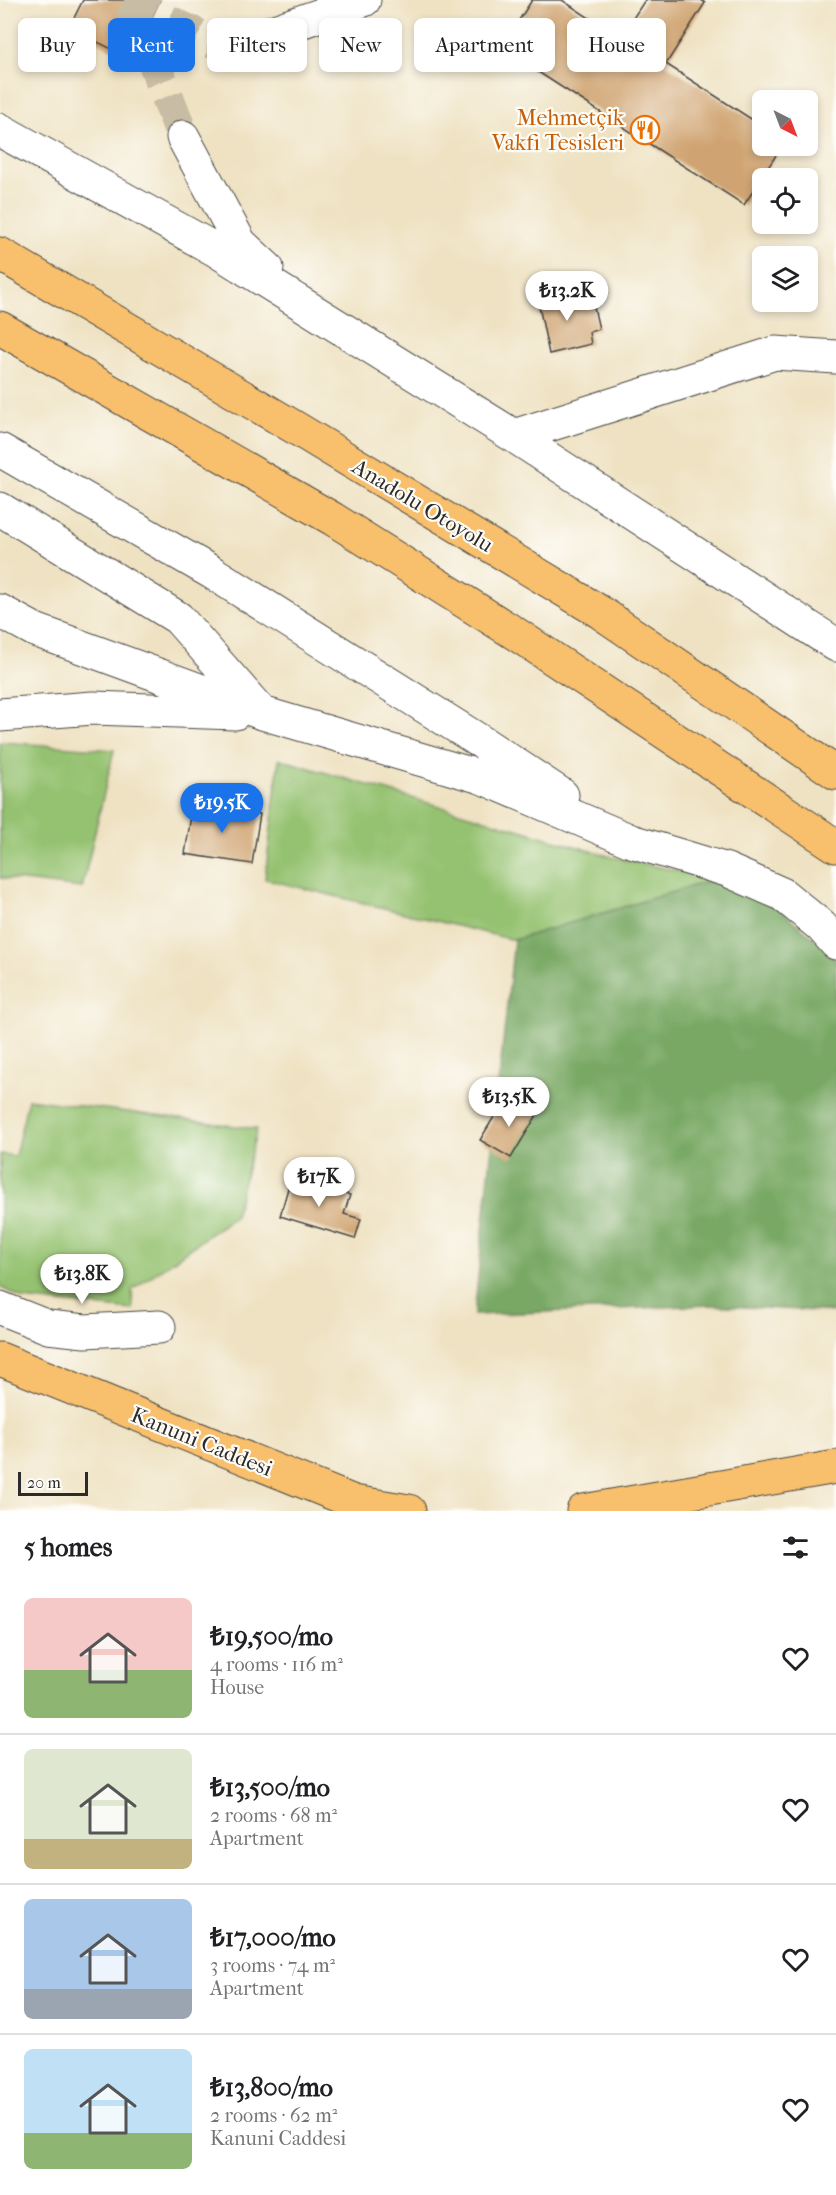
<!DOCTYPE html>
<meta charset="utf-8">
<style>
:root{--surface:#fff;--page:#f6f6f6;--text:#202124;--muted:#757577;--line:#e0e0e0;--accent:#1a73e8}
body{margin:0;font-family:"IM FELL French Canon",serif;background:var(--page);color:var(--text);height:100vh;display:flex;flex-direction:column;font-size:22px;white-space:nowrap}
*{box-sizing:border-box;margin:0}
p{font-size:20px;color:var(--muted)}
.icon{flex:none;width:33px;height:33px;fill:none;stroke:currentColor;stroke-width:2;stroke-linecap:round;stroke-linejoin:round}
.map{position:relative;height:1511px;overflow:hidden}
.details{display:flex;flex-direction:column;background:var(--surface);flex:1}
.details>*{flex:none}
.hud{position:absolute;left:18px;top:18px;width:801px;height:54px;display:flex;gap:12px}
.needle{width:39px;rotate:138deg}
.buttons{position:absolute;left:752px;top:90px;display:grid;gap:12px}
.buttons a{display:grid;place-items:center;width:66px;height:66px;border-radius:9px;background:var(--surface);box-shadow:0 3px 9px #0003;font-size:30px}
.scale{position:absolute;left:18px;bottom:15px;width:70px;box-sizing:border-box;padding-left:6px;border:3px solid #2b2b2b;border-top:0;font-size:16px;line-height:21px;white-space:nowrap;color:#2b2b2b;-webkit-text-stroke:4px #fdfcf7;paint-order:stroke}
.price{position:absolute;translate:-50% -51px;padding:0 14px;border-radius:21px;background:#fff;color:#222;font-size:20px;line-height:39px;filter:drop-shadow(0 2px 3px #0008)}
.price::after{content:'';position:absolute;left:50%;top:36px;width:18px;height:14px;margin-left:-9px;background:inherit;clip-path:polygon(0 0,100% 0,50% 100%)}
.price.current{background:var(--accent);color:#fff}
ul{padding:0;list-style:none}
li{display:flex;align-items:center;gap:18px;height:150px;padding:0 24px}
li+li{border-top:2px solid var(--line)}
li span{display:grid;place-items:center;flex:none;width:168px;height:120px;border-radius:9px;color:#555}
li>.icon{margin-inline-start:auto}
span .icon{width:72px;height:72px;fill:#fffc;stroke-width:1}
li b{font-size:26px}
h2{display:flex;justify-content:space-between;align-items:center;height:72px;padding:0 24px;font-size:26px}
.pill{padding:0 21px;border-radius:9px;background:var(--surface);box-shadow:0 3px 9px #0003;font-size:21px;line-height:54px}
.pill.current{background:var(--accent);color:#fff}
.map>svg:first-child{display:block}
</style>
<div class="map">
<svg width="836" height="1511" viewBox="0 0 836 1511">
<rect width="100%" height="100%" fill="#fdfcf7"/>
<filter id="ink" filterUnits="userSpaceOnUse"><feTurbulence type="fractalNoise" baseFrequency=".0167" numOctaves="2"/><feDisplacementMap in="SourceGraphic" scale="12" xChannelSelector="R" yChannelSelector="G"/><feConvolveMatrix kernelMatrix="1 2 1 2 8 2 1 2 1" color-interpolation-filters="sRGB"/></filter>
<filter id="wash" filterUnits="userSpaceOnUse"><feTurbulence type="fractalNoise" baseFrequency=".008" numOctaves="4" result="noise"/><feDisplacementMap in="SourceGraphic" scale="24" xChannelSelector="R" yChannelSelector="G"/><feGaussianBlur stdDeviation="1.35" result="paint"/><feColorMatrix in="noise" values="0 0 0 0 0 0 0 0 0 0 0 0 0 0 0 0 0 1.4 0 .05"/><feComposite in="paint" operator="in"/></filter>
<g filter="url(#wash)">
<rect width="100%" height="100%" fill="#efe2c2"/>
<!-- green -->
<path fill="#95c271" stroke="#60764e" stroke-width="1.5" d="M 0,742 L 114,750 L 82,888 L 0,878 Z
M 279,759 L 612,857 L 716,879 L 514,940 L 265,879 Z
M 28,1099 L 257,1129 L 235,1216 L 132,1290 L 133,1310 L 23,1299 L 0,1287 L 0,1154 L 15,1156 Z"/>
<!-- forest -->
<path fill="#78a863" stroke="#526a47" stroke-width="1.5" d="M 716,879 L 777,907 L 829,951 L 836,961 L 836,1312 L 710,1305 L 474,1315 L 514,940 Z"/>
<g id="blocks">
<!-- building -->
<path fill="#d0a472" d="M 83,0 L 160,0 L 132,59 L 69,28 Z
M 532,0 L 562,0 L 620,38 L 645,0 L 701,0 L 705,3 L 666,64 L 762,126 L 762,146 L 782,146 L 744,205 L 501,48 Z
M 581,291 L 584,305 L 593,303 L 599,329 L 589,332 L 591,344 L 549,354 L 538,301 Z
M 193,803 L 260,814 L 252,864 L 185,854 Z
M 506,1097 L 537,1115 L 511,1158 L 480,1140 Z
M 291,1178 L 350,1195 L 344,1214 L 361,1219 L 355,1239 L 280,1216 Z"/>
</g>
</g>
<g filter="url(#ink)">
<use href="#blocks" fill-opacity="0" stroke="#484642" stroke-width="1.5"/>
<g fill="none" stroke-linecap="round" stroke-linejoin="round">
<!-- minor-tunnel -->
<path stroke="#c8bda4" stroke-width="33" stroke-dasharray="33 16" stroke-linecap="butt" d="M 124,0 L 225,48
M 132,5 L 183,137"/>
<!-- minor casing -->
<g stroke="#484642" stroke-width="35">
<path id="minor" d="M 225,48 L 364,0
M 0,130 L 214,249 L 514,436 L 836,645
M 183,137 L 240,243 L 267,268
M 514,436 L 775,353 L 836,357
M 0,450 L 213,573 L 486,745 L 562,795
M 0,509 L 178,618 L 259,710
M 0,611 L 35,630 L 262,713 L 481,777 L 631,841 L 727,870 L 782,894 L 821,926 L 836,943
M 0,715 L 93,708 L 235,713
M 0,1308 L 48,1327 L 85,1331 L 159,1327"/>
</g>
<!-- major casing -->
<g stroke="#484642" stroke-width="35">
<path id="major" d="M 0,1359 L 354,1502 L 409,1511
M 583,1511 L 836,1467"/>
</g>
<!-- highway casing -->
<g stroke="#484642" stroke-width="35">
<path id="highway" d="M 0,254 L 294,427 L 600,612 L 836,773
M 0,328 L 333,519 L 516,634 L 836,846"/>
</g>
<!-- minor -->
<use href="#minor" stroke="#fff" stroke-width="33"/>
<!-- major -->
<use href="#major" stroke="#f8bf6c" stroke-width="33"/>
<!-- highway -->
<use href="#highway" stroke="#f8bf6c" stroke-width="33"/>
</g>
</g>
<!-- icons -->
<defs>
<g id="restaurant-ring" transform="scale(1.5)"><circle r="9.5" fill="#fdfcf7" stroke="#e8710a" stroke-width="1.5"/><path d="M-5-6h1v4h1v-4h1v4h1v-4h1v5L-1.5 .5V6h-2V.5L-5-1ZM5-6V6H3V1.5H1.5Q1.5-4 5-6Z" fill="#e8710a"/></g>
</defs>
<g fill-rule="evenodd">
<use href="#restaurant-ring" x="645" y="130"/>
</g>
<g text-anchor="middle" stroke-width="4.5" stroke-linejoin="round" paint-order="stroke">
<!-- food labels -->
<g font-size="22" fill="#c56008" stroke="#fdfcf7" text-anchor="end">
<text x="624" y="125">Mehmetçik<tspan x="624" dy="25">Vakfı Tesisleri</tspan></text>
</g>
<!-- street labels -->
<g font-size="22" fill="#2b2b2b" stroke="#fdfcf7">
<text transform="translate(423 505) rotate(31)" y="8">Anadolu Otoyolu</text>
<text transform="translate(202 1441) rotate(22)" y="8">Kanuni Caddesi</text>
</g>
</g>
</svg>
<div class="buttons">
<a><svg class="needle" viewBox="-14 -14 28 28"><path d="M0-13l5 13h-10z" fill="#e53935"/><path d="M0 13l5-13h-10z" fill="#757577"/></svg></a>
<a><svg class="icon" aria-label="locate" viewBox="0 0 24 24"><circle cx="12" cy="12" r="6"/><path d="M12 2v4M12 18v4M2 12h4M18 12h4"/></svg></a>
<a><svg class="icon" aria-label="layers" viewBox="0 0 24 24"><path d="M12 4l9 5-9 5-9-5zM3 14l9 5 9-5"/></svg></a>
</div>
<div class="scale">20 m</div>
<b class="price" style="left:567px;top:322px">₺13.2K</b>
<b class="price current" style="left:222px;top:834px">₺19.5K</b>
<b class="price" style="left:509px;top:1128px">₺13.5K</b>
<b class="price" style="left:319px;top:1208px">₺17K</b>
<b class="price" style="left:82px;top:1305px">₺13.8K</b>
<div class="hud">
<a class="pill">Buy</a>
<a class="pill current">Rent</a>
<a class="pill">Filters</a>
<a class="pill">New</a>
<a class="pill">Apartment</a>
<a class="pill">House</a>
</div>
</div>
<section class="details">
<h2>5 homes<svg class="icon" aria-label="filters" viewBox="0 0 24 24"><path d="M4 7h16M4 17h16"/><circle cx="9" cy="7" r="2"/><circle cx="15" cy="17" r="2"/></svg></h2>
<ul>
<li><span style="background:linear-gradient(#f6c9c9 60%,#8fb573 0)"><svg class="icon" aria-label="home" viewBox="0 0 24 24"><path d="M3 11l9-7 9 7M6 9v11h12V9"/></svg></span><div><b>₺19,500/mo</b><p>4 rooms · 116 m²</p><p>House</p></div><svg class="icon" aria-label="heart" viewBox="0 0 24 24"><path d="M12 20l-8-8c-3-5 5-10 8-4 3-6 11-1 8 4z"/></svg></li>
<li><span style="background:linear-gradient(#dfe7d0 75%,#c2b280 0)"><svg class="icon" aria-label="home" viewBox="0 0 24 24"><path d="M3 11l9-7 9 7M6 9v11h12V9"/></svg></span><div><b>₺13,500/mo</b><p>2 rooms · 68 m²</p><p>Apartment</p></div><svg class="icon" aria-label="heart" viewBox="0 0 24 24"><path d="M12 20l-8-8c-3-5 5-10 8-4 3-6 11-1 8 4z"/></svg></li>
<li><span style="background:linear-gradient(#a9c7e8 75%,#9aa5b1 0)"><svg class="icon" aria-label="home" viewBox="0 0 24 24"><path d="M3 11l9-7 9 7M6 9v11h12V9"/></svg></span><div><b>₺17,000/mo</b><p>3 rooms · 74 m²</p><p>Apartment</p></div><svg class="icon" aria-label="heart" viewBox="0 0 24 24"><path d="M12 20l-8-8c-3-5 5-10 8-4 3-6 11-1 8 4z"/></svg></li>
<li><span style="background:linear-gradient(#bfe0f5 70%,#8fb573 0)"><svg class="icon" aria-label="home" viewBox="0 0 24 24"><path d="M3 11l9-7 9 7M6 9v11h12V9"/></svg></span><div><b>₺13,800/mo</b><p>2 rooms · 62 m²</p><p>Kanuni Caddesi</p></div><svg class="icon" aria-label="heart" viewBox="0 0 24 24"><path d="M12 20l-8-8c-3-5 5-10 8-4 3-6 11-1 8 4z"/></svg></li>
</ul>
</section>
